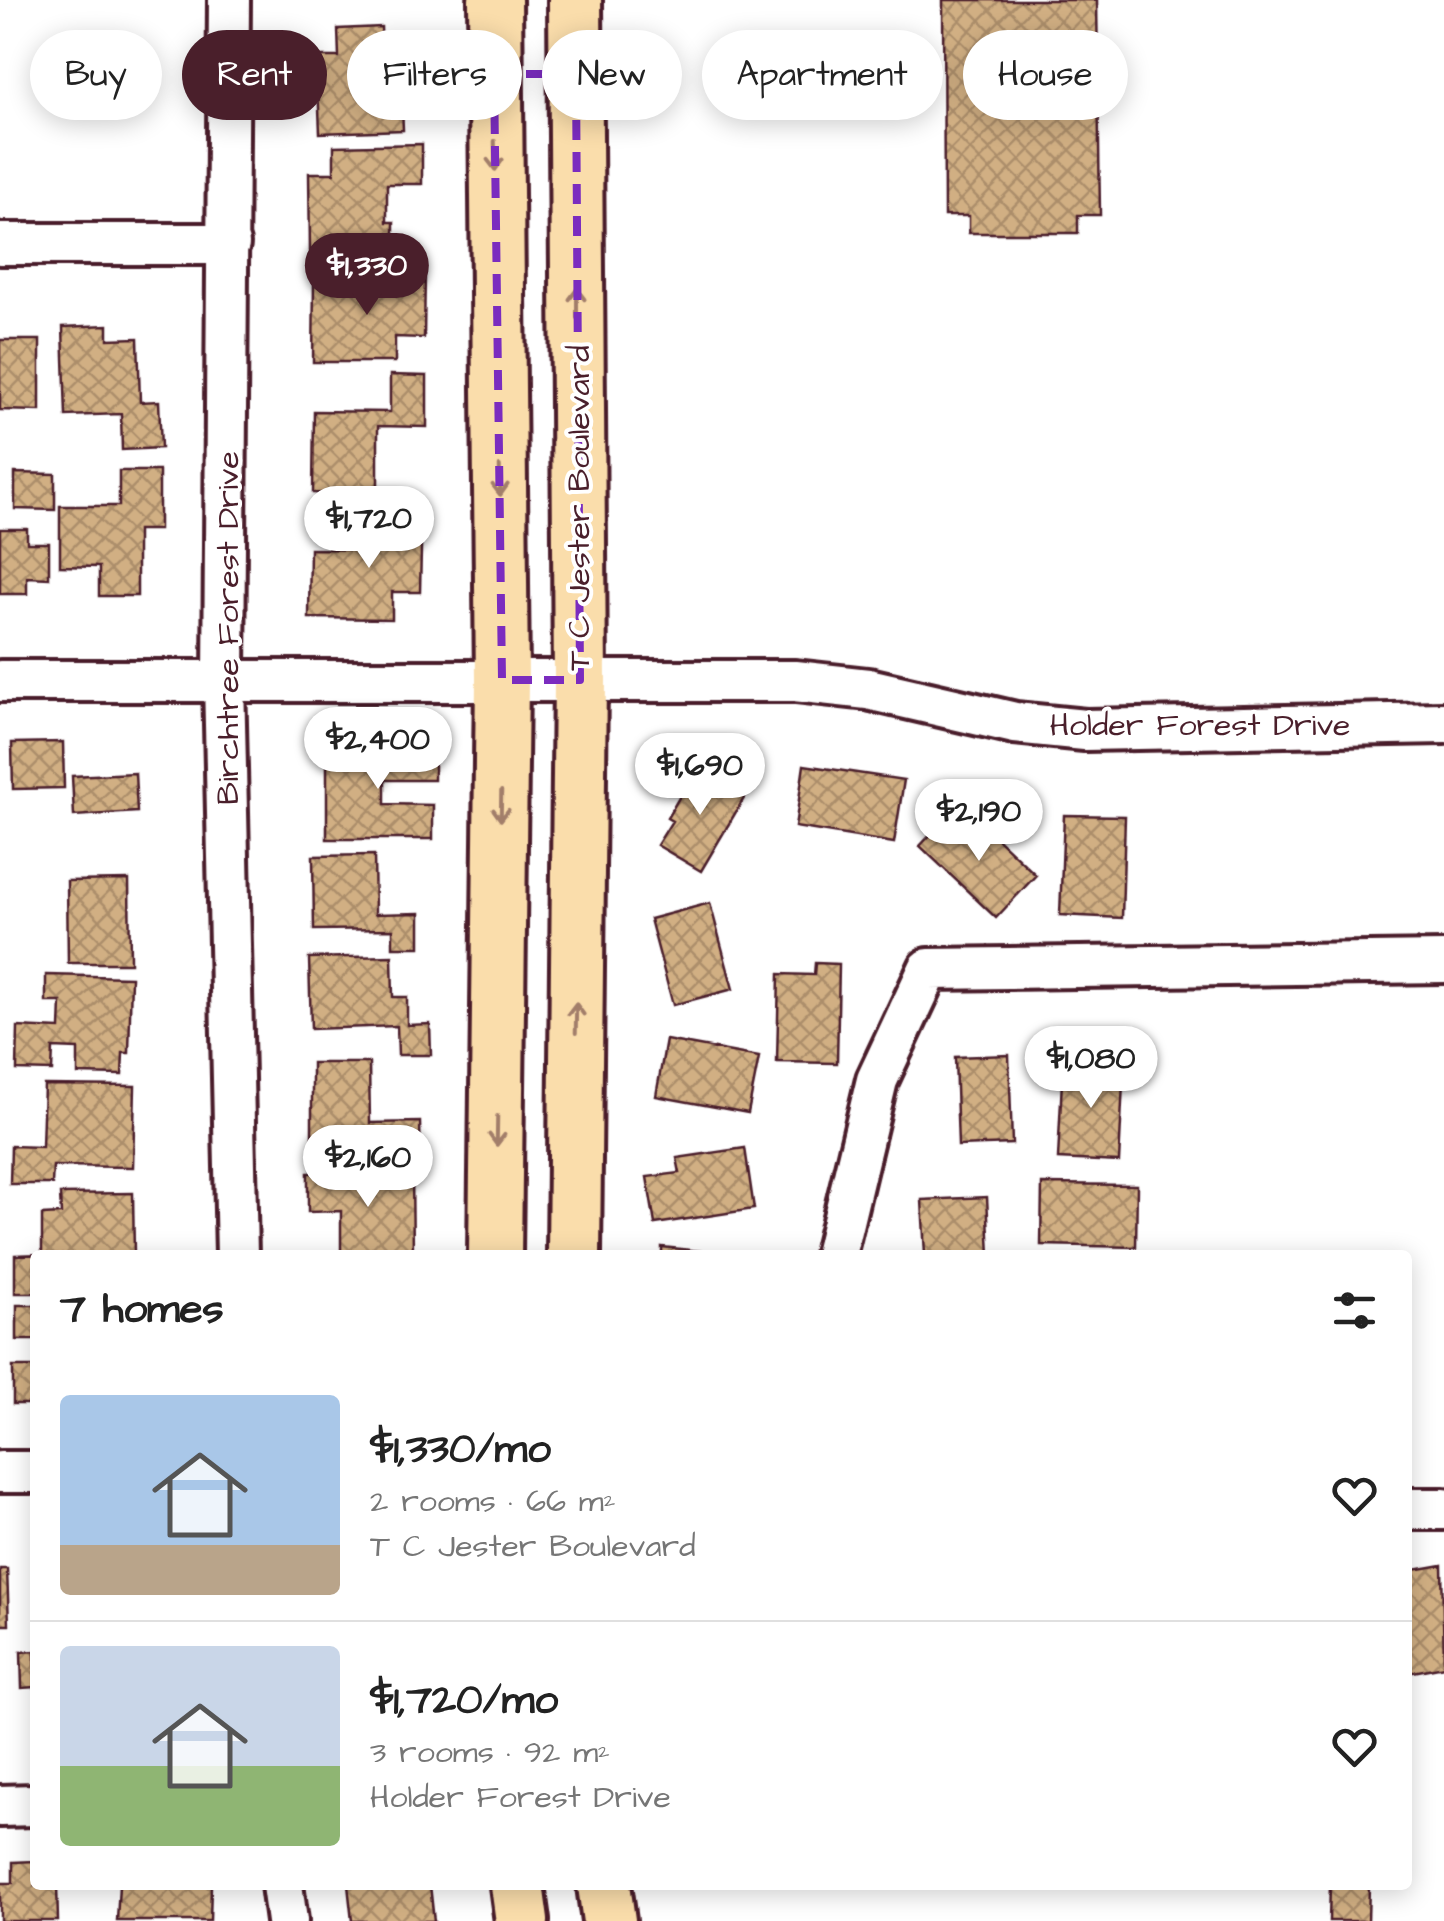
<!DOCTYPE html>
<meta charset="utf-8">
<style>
:root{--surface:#fff;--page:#f6f6f6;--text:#222;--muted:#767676;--line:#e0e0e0;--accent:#4a1f2b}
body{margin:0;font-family:"Architects Daughter",sans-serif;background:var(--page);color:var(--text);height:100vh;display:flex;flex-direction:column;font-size:38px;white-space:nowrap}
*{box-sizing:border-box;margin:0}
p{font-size:32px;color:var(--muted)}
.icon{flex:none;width:55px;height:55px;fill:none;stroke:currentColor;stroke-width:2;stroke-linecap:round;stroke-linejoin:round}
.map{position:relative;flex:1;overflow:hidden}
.panel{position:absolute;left:30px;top:1250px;width:1382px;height:640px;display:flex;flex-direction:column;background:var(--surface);border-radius:10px;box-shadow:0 5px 25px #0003}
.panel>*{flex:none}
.guide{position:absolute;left:30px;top:30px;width:1385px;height:90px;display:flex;gap:20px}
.price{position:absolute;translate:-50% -85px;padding:0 22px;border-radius:35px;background:#fff;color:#222;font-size:32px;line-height:65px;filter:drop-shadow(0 2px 5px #0008)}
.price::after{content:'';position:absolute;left:50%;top:60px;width:30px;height:22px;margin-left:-15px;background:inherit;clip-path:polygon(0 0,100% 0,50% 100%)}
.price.current{background:var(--accent);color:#fff}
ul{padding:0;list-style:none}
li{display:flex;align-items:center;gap:30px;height:250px;padding:0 30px}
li+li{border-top:2px solid var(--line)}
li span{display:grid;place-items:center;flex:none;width:280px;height:200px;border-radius:10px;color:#555}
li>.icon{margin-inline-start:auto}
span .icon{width:120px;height:120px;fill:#fffc;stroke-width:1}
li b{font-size:42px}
h2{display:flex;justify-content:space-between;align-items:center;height:120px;padding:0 30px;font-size:42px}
.chip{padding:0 35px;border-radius:45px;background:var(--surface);box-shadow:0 5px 25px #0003;font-size:35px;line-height:90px}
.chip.current{background:var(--accent);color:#fff}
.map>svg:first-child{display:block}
</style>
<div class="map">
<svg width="1444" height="1921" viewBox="0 0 1444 1921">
<defs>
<pattern id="building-cross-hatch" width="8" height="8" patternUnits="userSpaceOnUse" patternTransform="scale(2.5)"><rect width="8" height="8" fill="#d1af83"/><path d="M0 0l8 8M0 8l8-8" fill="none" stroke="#ac8e6b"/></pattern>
</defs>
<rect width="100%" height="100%" fill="#fff"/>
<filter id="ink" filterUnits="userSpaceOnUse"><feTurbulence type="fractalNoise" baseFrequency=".01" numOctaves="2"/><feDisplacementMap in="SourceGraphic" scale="20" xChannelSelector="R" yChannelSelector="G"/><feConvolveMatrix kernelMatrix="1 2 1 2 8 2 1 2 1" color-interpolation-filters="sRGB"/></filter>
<g filter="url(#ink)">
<!-- building -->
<path fill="url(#building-cross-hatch)" stroke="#4a1f2b" stroke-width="2.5" d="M 943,0 L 1097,0 L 1100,215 L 1078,215 L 1078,233 L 969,233 L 969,216 L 944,216 Z
M 381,27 L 382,58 L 400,57 L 403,130 L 320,133 L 317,57 L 339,57 L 338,29 Z
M 422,144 L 422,184 L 387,184 L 387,222 L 394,222 L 394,249 L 310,251 L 309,173 L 334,173 L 334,146 Z
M 393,271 L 425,271 L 424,338 L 395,337 L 395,362 L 313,362 L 314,283 L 393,284 Z
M 108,325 L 108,339 L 138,338 L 140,402 L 159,401 L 161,448 L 122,450 L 121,414 L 66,416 L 63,327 Z
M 0,340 L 40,340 L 40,411 L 0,410 Z
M 390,375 L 427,376 L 427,427 L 378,426 L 378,494 L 313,493 L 314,411 L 390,412 Z
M 119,471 L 159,471 L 159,530 L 137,530 L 137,596 L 99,596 L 99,567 L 60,566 L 60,506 L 119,506 Z
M 15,473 L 55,474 L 55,510 L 15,509 Z
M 383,505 L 422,505 L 420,592 L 392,592 L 392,619 L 309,618 L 310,549 L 382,550 Z
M 0,529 L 27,529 L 27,543 L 49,543 L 49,578 L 27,577 L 27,594 L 0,594 Z
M 379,741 L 434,742 L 434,780 L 385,780 L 385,804 L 433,805 L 433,839 L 327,839 L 327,750 L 379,750 Z
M 63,742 L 64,788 L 13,789 L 12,743 Z
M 804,765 L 904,780 L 894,843 L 795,827 Z
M 697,767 L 746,795 L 701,871 L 657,845 L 672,821 L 667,818 Z
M 135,773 L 137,812 L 74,816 L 72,776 Z
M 951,813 L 974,834 L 983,825 L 1036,875 L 996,918 L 920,846 Z
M 1064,815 L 1125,816 L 1122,918 L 1060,915 Z
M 374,855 L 375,914 L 420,913 L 420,947 L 393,947 L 393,929 L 314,930 L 313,856 Z
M 129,880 L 130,963 L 68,963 L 67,881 Z
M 710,903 L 733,989 L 673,1005 L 650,919 Z
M 392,956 L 393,997 L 407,997 L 407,1025 L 430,1024 L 431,1055 L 398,1055 L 397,1026 L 311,1029 L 309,958 Z
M 815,963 L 839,964 L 837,1063 L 777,1062 L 779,974 L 814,975 Z
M 46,975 L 131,977 L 129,1053 L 123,1053 L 122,1075 L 78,1074 L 78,1049 L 53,1048 L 52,1071 L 17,1070 L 18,1027 L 60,1029 L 61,1002 L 46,1002 Z
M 666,1040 L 759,1057 L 748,1113 L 656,1096 Z
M 1009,1055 L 1012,1144 L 958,1146 L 955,1057 Z
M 1063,1061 L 1124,1063 L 1119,1162 L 1058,1159 Z
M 312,1063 L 369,1063 L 370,1123 L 420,1122 L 421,1162 L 382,1163 L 382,1136 L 312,1137 Z
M 44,1085 L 135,1086 L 133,1167 L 53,1166 L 52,1184 L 10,1184 L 11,1146 L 42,1147 Z
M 745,1148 L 754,1209 L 655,1224 L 647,1177 L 680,1173 L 677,1158 Z
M 412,1172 L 413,1255 L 341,1255 L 341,1211 L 308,1212 L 308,1173 Z
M 1042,1184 L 1137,1185 L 1136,1247 L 1041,1245 Z
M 133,1193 L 134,1255 L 35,1255 L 35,1293 L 15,1293 L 15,1255 L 42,1254 L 42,1215 L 61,1214 L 60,1194 Z
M 987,1197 L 990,1255 L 925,1255 L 922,1200 Z
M 662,1247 L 739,1255 L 662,1255 Z
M 17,1305 L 35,1305 L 35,1340 L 17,1340 Z
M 13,1367 L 35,1367 L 35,1404 L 13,1404 Z
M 1442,1565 L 1444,1666 L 1408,1673 L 1408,1571 Z
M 0,1569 L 7,1569 L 9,1625 L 0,1625 Z
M 35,1651 L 35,1687 L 22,1688 L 21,1652 Z
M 35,1861 L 35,1885 L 57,1885 L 58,1921 L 0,1921 L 0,1883 L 13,1883 L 13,1862 Z
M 119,1885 L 211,1885 L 210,1921 L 117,1921 Z
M 348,1885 L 430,1885 L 434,1921 L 352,1921 Z
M 1330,1885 L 1369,1885 L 1368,1921 L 1329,1921 Z"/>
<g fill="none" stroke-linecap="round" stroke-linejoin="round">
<!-- minor casing -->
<g stroke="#4a1f2b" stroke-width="48">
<path id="minor" d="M 229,0 L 224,680 L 237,1255
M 0,244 L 229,244
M 0,681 L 795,681 L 868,689 L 1015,723 L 1085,730 L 1444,723
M 835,1255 L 877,1080 L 929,969 L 1444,962
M 0,1472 L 35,1472
M 1408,1509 L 1444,1509
M 0,1806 L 35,1805
M 282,1885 L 287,1921"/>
</g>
<!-- major casing -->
<g stroke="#4a1f2b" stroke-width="60">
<path id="major" d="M 495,0 L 502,680 L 495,1255
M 574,1255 L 580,680 L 575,0
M 517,1885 L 522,1921
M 604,1885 L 609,1921"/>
</g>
<!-- minor -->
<use href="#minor" stroke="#fff" stroke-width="40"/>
<!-- major -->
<use href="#major" stroke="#faddab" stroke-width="52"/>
</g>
<!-- one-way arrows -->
<defs><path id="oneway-shaft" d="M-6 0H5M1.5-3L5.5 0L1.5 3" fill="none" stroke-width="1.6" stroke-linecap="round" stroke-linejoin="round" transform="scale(2.5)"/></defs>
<g stroke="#a27e6b">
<use href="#oneway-shaft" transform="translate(495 156) rotate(89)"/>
<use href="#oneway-shaft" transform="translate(577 303) rotate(-90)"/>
<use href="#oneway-shaft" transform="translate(500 481) rotate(89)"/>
<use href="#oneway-shaft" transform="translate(501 806) rotate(91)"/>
<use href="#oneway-shaft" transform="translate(576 1018) rotate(-89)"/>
<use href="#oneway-shaft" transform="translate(497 1131) rotate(91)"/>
</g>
</g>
<!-- marked area -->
<path fill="none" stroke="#7b2cbf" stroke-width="8" stroke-dasharray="20 12" stroke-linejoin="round" d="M 494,74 L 576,74 L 580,680 L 502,680 Z"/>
<g text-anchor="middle" stroke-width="8" stroke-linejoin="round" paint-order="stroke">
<!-- street labels -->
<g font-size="32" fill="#4a1f2b" stroke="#fff">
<text transform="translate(578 508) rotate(-90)" y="11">T C Jester Boulevard</text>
<text transform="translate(227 628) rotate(-90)" y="11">Birchtree Forest Drive</text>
<text x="1200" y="735">Holder Forest Drive</text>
</g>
</g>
</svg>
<b class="price current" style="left:367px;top:318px">$1,330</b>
<b class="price" style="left:369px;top:571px">$1,720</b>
<b class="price" style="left:378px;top:792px">$2,400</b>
<b class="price" style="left:700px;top:818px">$1,690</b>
<b class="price" style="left:979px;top:864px">$2,190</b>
<b class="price" style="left:1091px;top:1111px">$1,080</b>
<b class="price" style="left:368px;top:1210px">$2,160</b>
<div class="guide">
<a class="chip">Buy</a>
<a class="chip current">Rent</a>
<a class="chip">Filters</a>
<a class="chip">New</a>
<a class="chip">Apartment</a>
<a class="chip">House</a>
</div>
<section class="panel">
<h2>7 homes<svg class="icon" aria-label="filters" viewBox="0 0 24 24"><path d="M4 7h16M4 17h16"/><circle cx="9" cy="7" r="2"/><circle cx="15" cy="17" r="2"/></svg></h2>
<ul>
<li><span style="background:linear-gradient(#a9c7e8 75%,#b9a48a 0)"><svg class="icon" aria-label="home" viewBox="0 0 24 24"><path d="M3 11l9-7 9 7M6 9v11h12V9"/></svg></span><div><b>$1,330/mo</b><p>2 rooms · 66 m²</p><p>T C Jester Boulevard</p></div><svg class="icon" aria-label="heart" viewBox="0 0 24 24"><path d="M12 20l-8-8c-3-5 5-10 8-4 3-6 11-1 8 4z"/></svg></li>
<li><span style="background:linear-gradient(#c9d6e8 60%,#8fb573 0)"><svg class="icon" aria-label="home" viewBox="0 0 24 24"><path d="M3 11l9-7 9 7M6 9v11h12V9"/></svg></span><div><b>$1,720/mo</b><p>3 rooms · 92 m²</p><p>Holder Forest Drive</p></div><svg class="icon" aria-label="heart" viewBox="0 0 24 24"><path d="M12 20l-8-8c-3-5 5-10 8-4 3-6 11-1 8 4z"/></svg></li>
</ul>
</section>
</div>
